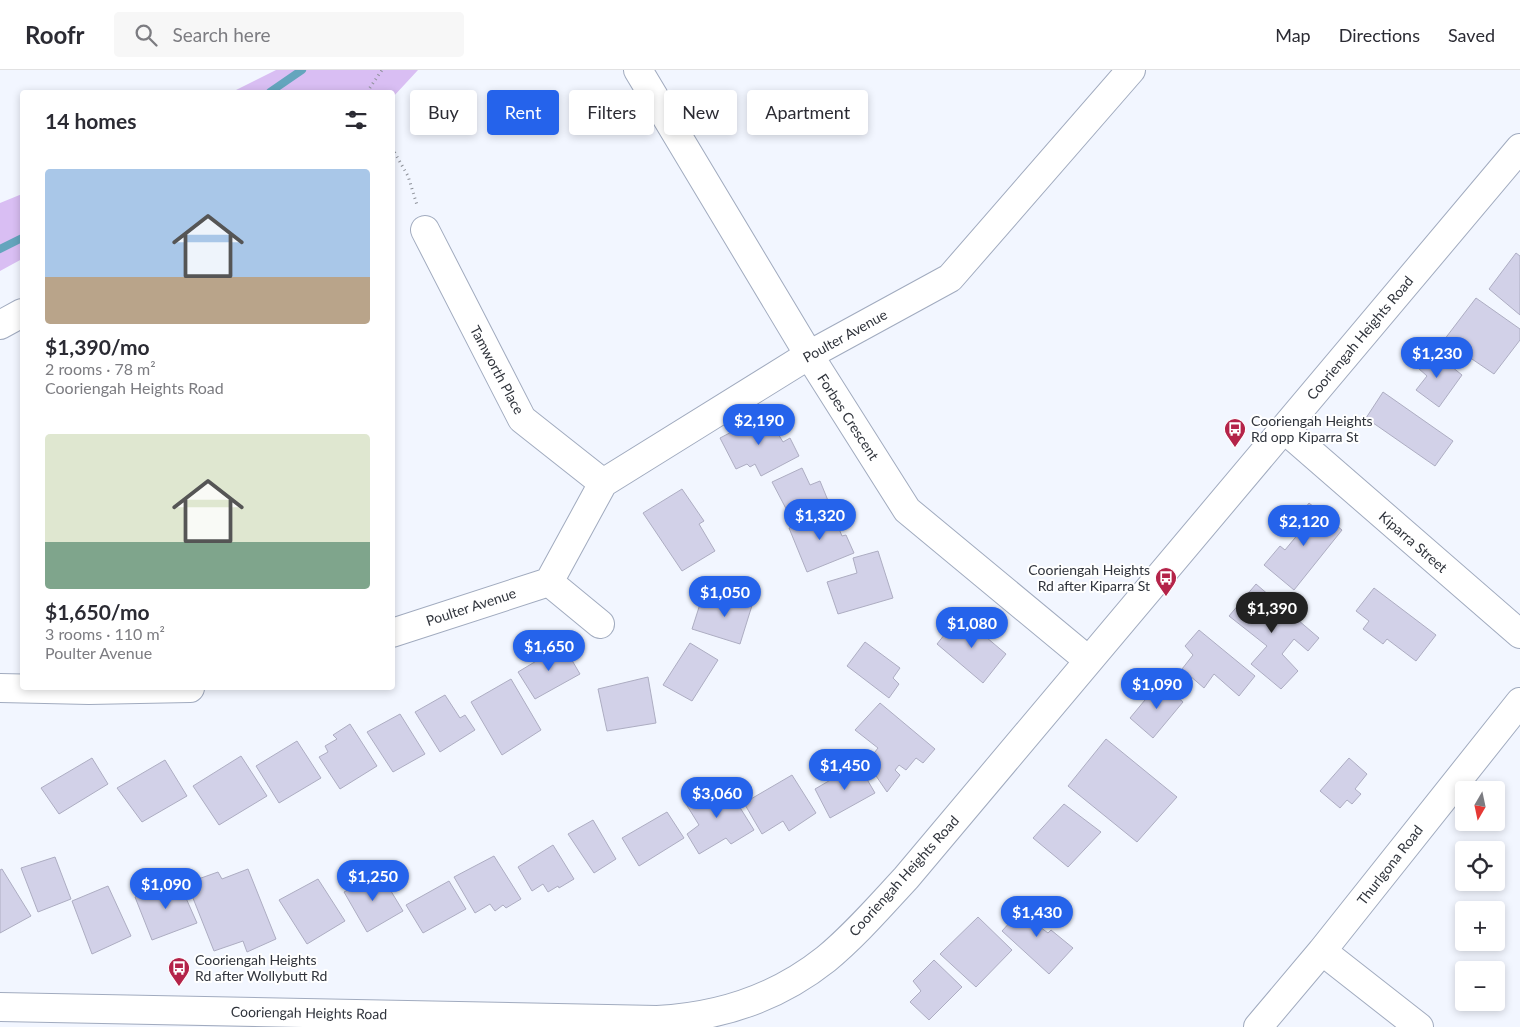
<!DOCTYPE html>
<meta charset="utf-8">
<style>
:root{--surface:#fff;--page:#f7f7f7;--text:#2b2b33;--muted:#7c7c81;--line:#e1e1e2;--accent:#2563eb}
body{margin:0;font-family:Lato,sans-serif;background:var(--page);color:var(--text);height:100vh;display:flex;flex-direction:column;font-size:19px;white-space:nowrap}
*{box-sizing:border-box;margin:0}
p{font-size:16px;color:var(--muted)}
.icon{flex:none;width:28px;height:28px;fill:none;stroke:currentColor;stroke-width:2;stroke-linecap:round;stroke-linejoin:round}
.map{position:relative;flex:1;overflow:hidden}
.panel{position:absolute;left:20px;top:20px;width:375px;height:600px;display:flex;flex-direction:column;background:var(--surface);border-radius:5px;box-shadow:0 2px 8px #0003}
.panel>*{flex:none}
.guide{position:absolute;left:410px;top:20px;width:475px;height:45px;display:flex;gap:10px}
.needle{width:32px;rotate:189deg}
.buttons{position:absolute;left:1455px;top:711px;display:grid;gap:10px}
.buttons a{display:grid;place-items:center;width:50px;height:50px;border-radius:5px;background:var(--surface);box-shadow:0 2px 8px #0003;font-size:25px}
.price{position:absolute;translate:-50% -42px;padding:0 11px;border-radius:18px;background:var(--accent);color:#fff;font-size:16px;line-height:32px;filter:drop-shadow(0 1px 2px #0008)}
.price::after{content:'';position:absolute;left:50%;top:30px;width:15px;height:11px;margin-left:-8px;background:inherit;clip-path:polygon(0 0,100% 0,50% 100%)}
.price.current{background:#222;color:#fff}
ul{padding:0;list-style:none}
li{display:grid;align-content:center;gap:10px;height:265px;padding:0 25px}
li span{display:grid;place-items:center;height:155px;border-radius:5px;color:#555}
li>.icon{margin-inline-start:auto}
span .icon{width:90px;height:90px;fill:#fffc;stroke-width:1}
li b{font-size:21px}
h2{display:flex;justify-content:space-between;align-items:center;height:60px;padding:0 25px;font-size:21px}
.tag{padding:0 18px;border-radius:5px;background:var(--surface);box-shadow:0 2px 8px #0003;font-size:18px;line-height:45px}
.tag.current{background:var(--accent);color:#fff}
header{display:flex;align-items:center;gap:30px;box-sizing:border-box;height:70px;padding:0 25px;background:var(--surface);border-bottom:1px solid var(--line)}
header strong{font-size:24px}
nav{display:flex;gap:28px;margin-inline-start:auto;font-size:18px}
.search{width:350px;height:45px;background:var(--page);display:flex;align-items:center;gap:12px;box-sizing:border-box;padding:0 18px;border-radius:5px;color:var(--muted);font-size:19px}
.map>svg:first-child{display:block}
</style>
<header>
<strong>Roofr</strong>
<div class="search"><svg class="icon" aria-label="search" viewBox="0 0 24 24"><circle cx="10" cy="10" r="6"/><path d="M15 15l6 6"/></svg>Search here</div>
<nav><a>Map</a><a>Directions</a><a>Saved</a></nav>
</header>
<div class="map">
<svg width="1520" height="957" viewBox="0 0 1520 957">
<rect width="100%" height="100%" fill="#f2f6ff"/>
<!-- green -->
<path fill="#d9bef3" d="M 276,0 L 418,0 L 393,27 L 392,22 L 232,22 Z
M 22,124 L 22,189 L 0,201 L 0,133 Z"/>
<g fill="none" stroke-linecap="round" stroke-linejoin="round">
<!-- stream -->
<path stroke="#64a5bd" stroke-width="8" d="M 270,22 L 302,0
M 0,179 L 22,168"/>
</g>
<!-- building -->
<path fill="#d2d1e8" stroke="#adadc2" d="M 1516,183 L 1520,186 L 1520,245 L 1489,219 Z
M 1476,228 L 1520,259 L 1520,270 L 1494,304 L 1444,270 Z
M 1431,280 L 1462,305 L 1439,337 L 1416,320 L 1427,306 L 1418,298 Z
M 1383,322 L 1453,371 L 1435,396 L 1366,348 Z
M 766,344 L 783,372 L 790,368 L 799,386 L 761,406 L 755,394 L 750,397 L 747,394 L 736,399 L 720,368 Z
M 802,398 L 810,415 L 820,411 L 829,433 L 792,450 L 772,412 Z
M 682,419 L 704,451 L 699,454 L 715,481 L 682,501 L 643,443 Z
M 1309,433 L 1342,460 L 1294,520 L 1264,495 L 1280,476 L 1285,480 L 1299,463 L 1291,456 Z
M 831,440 L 842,466 L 846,465 L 854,483 L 807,502 L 789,458 Z
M 878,481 L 893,528 L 838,544 L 827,512 L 857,503 L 853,488 Z
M 1256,514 L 1319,568 L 1308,581 L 1294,569 L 1282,584 L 1298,601 L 1281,619 L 1251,594 L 1267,576 L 1229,546 Z
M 1374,518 L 1436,565 L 1416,591 L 1387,569 L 1383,574 L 1363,559 L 1369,551 L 1356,541 Z
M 726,522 L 754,529 L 740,574 L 692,559 L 701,531 L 721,537 Z
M 960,545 L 1006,584 L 983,613 L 937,574 Z
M 1199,560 L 1255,606 L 1239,626 L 1214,604 L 1204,618 L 1182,599 L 1193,585 L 1185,576 Z
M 865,572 L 900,598 L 893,608 L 899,614 L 889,628 L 847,596 Z
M 690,573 L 718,590 L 692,631 L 663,615 Z
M 563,575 L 580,604 L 535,629 L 518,602 Z
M 648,607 L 656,653 L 607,661 L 598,619 Z
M 511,609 L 541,660 L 502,685 L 471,632 Z
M 1160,612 L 1183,632 L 1153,668 L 1130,648 Z
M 445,625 L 460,648 L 465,645 L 475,660 L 440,682 L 415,642 Z
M 880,633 L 935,679 L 923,693 L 916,688 L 906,700 L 899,695 L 895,700 L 900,705 L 887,722 L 870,697 L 876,691 L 871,687 L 878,678 L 855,660 Z
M 400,644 L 425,684 L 393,702 L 367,662 Z
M 350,654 L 377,696 L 340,719 L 319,687 L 328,682 L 325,676 L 337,669 L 333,665 Z
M 1106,669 L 1177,727 L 1137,772 L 1068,716 Z
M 297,671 L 321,708 L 279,733 L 256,696 Z
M 241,686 L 267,726 L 219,755 L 193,716 Z
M 92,688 L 108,714 L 59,744 L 41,718 Z
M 1349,688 L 1367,704 L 1355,719 L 1361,724 L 1352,734 L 1347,730 L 1340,738 L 1320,721 Z
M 165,690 L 187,726 L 142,752 L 117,718 Z
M 858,694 L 875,723 L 830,748 L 815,719 Z
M 792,705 L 816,743 L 789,761 L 783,751 L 762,764 L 744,733 Z
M 724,712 L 754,760 L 731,774 L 726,768 L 699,784 L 687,764 L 699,755 L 686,734 Z
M 1064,734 L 1101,762 L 1068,797 L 1033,768 Z
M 667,742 L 684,768 L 639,796 L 622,768 Z
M 593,750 L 616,789 L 594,803 L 568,764 Z
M 553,775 L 574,809 L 559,818 L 558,816 L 548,822 L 543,814 L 532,821 L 518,797 Z
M 494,786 L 521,829 L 506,838 L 503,835 L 495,841 L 490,834 L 475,843 L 454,807 Z
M 55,787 L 71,829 L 38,842 L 21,798 Z
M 2,799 L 31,846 L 0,863 L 0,800 Z
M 248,799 L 276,869 L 247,882 L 243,871 L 214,881 L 187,813 L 218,802 L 222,809 Z
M 380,803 L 403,841 L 367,862 L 344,822 Z
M 318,809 L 345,851 L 307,874 L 279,830 Z
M 178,810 L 197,853 L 152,870 L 135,827 Z
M 449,811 L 466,839 L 423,863 L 406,835 Z
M 108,816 L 131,866 L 92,884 L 72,831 Z
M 1033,827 L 1046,842 L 1036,854 L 1048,863 L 1051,860 L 1073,878 L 1049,904 L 1002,861 Z
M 978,847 L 1012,880 L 976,917 L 940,884 Z
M 934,890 L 962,917 L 929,950 L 910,932 L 921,921 L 913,911 Z"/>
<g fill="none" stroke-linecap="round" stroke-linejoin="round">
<!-- street casing -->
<g stroke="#a1abbf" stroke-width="30">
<path id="street" d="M 638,0 L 809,285 L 907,440 L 1088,590
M 425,160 L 522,349 L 603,413
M 0,255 L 22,243
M 1284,359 L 1520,564
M 549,512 L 600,554
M 392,563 L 549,512 L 603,413 L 809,285 L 950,208 L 1131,0
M 0,618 L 89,620 L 190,618
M 1322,881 L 1419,957
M 1258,957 L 1322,881 L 1520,632"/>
</g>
<!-- secondary casing -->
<g stroke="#a1abbf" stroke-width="30">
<path id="secondary" d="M 0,937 L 657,950 C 719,947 777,928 826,889 C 855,865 880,836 906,808 L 1520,78"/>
</g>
<!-- path -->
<path stroke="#8e929a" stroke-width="3" stroke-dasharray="1 4" stroke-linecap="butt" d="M 367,22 L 382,0
M 392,78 L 408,106 L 417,135"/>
<!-- street -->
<use href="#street" stroke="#fff" stroke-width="28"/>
<!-- secondary -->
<use href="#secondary" stroke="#fff" stroke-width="28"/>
</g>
<!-- icons -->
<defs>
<g id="bus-pin" transform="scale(1.125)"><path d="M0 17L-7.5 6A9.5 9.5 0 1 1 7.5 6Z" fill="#b42349" stroke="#fff"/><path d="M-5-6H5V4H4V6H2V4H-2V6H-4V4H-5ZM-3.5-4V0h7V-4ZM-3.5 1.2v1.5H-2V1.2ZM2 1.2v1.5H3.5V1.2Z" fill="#fff"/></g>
</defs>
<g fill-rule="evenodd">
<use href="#bus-pin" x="1235" y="359"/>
<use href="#bus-pin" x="1166" y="508"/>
<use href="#bus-pin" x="179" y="898"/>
</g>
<g text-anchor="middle" stroke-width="4" stroke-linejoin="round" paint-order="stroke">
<!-- street labels -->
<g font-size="14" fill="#30343c" stroke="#fff">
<text transform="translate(845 266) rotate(-29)" y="5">Poulter Avenue</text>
<text transform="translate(1360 268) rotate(-50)" y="5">Cooriengah Heights Road</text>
<text transform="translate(497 300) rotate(62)" y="5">Tamworth Place</text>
<text transform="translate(848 347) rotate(57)" y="5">Forbes Crescent</text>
<text transform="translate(1413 472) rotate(41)" y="5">Kiparra Street</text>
<text transform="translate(471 537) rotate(-18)" y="5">Poulter Avenue</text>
<text transform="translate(1390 795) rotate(-52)" y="5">Thurlgona Road</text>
<text transform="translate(904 806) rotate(-48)" y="5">Cooriengah Heights Road</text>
<text transform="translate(309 943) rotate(1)" y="5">Cooriengah Heights Road</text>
</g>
<!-- poi labels -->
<g font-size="14" fill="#30343c" stroke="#fff" text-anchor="start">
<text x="1251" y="356">Cooriengah Heights<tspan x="1251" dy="16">Rd opp Kiparra St</tspan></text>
<text x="1150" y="505" text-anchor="end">Cooriengah Heights<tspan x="1150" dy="16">Rd after Kiparra St</tspan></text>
<text x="195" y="895">Cooriengah Heights<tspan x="195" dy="16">Rd after Wollybutt Rd</tspan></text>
</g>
</g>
</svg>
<div class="buttons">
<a><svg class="needle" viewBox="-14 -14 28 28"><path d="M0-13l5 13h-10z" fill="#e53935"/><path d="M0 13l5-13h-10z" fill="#7c7c81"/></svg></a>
<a><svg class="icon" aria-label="locate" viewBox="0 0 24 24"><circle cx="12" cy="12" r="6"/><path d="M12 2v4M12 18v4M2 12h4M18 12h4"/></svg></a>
<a>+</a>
<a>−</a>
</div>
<b class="price" style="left:1437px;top:309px">$1,230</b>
<b class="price" style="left:759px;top:376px">$2,190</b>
<b class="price" style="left:820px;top:471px">$1,320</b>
<b class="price" style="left:1304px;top:477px">$2,120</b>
<b class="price" style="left:725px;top:548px">$1,050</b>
<b class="price current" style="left:1272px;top:564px">$1,390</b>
<b class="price" style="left:972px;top:579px">$1,080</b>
<b class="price" style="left:549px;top:602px">$1,650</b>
<b class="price" style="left:1157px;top:640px">$1,090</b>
<b class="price" style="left:845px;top:721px">$1,450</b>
<b class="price" style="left:717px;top:749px">$3,060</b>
<b class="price" style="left:373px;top:832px">$1,250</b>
<b class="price" style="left:166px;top:840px">$1,090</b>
<b class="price" style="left:1037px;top:868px">$1,430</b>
<div class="guide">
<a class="tag">Buy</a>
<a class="tag current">Rent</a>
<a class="tag">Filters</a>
<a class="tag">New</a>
<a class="tag">Apartment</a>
</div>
<section class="panel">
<h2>14 homes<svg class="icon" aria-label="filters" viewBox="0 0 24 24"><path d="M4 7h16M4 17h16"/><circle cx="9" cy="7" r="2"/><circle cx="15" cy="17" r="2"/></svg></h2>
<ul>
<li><span style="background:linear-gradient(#a9c7e8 70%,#b9a48a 0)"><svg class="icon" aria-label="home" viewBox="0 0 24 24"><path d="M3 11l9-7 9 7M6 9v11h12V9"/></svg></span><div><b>$1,390/mo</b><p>2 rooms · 78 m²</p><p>Cooriengah Heights Road</p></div></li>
<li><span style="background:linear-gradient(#dfe7d0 70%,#7fa58c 0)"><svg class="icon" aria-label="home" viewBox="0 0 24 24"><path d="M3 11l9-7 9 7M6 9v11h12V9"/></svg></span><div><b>$1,650/mo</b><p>3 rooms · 110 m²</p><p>Poulter Avenue</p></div></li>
</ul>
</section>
</div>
